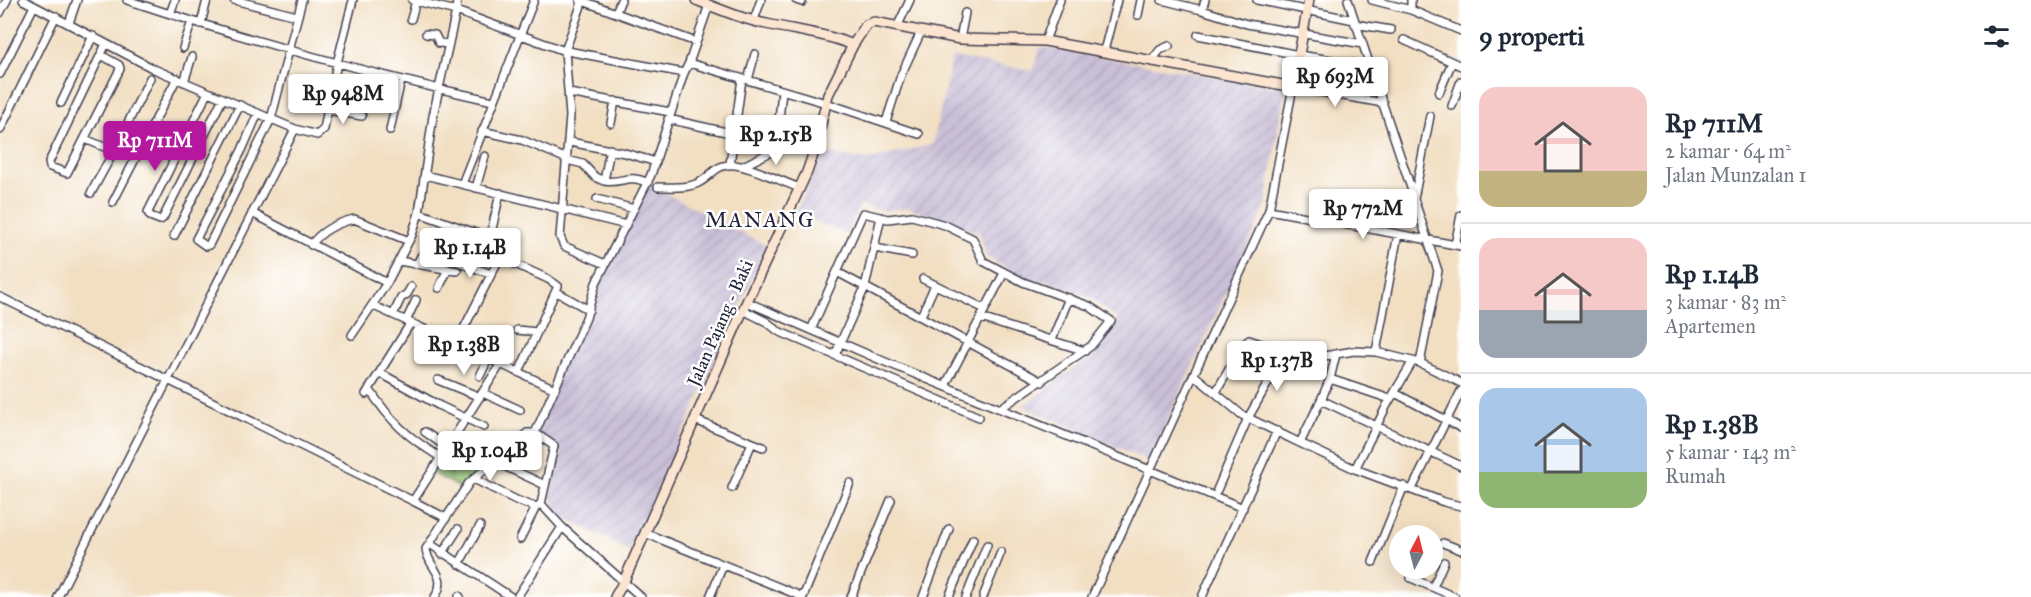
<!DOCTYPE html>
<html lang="id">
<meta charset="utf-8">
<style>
:root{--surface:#fff;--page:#f2f2f3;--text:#1f2937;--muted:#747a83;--line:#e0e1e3;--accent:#b5179e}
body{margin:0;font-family:"IM FELL Great Primer",serif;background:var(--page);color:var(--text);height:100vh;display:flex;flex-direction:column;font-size:22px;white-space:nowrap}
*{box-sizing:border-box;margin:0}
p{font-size:20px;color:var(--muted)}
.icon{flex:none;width:33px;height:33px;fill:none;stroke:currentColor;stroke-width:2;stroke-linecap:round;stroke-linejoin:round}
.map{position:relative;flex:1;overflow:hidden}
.panel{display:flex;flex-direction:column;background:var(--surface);width:570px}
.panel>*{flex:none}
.needle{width:39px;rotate:7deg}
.buttons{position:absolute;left:1389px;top:525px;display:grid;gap:12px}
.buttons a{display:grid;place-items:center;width:54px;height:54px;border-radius:50%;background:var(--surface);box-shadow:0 6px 24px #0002;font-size:30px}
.price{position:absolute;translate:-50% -51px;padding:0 14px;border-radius:6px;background:#fff;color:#222;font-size:20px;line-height:39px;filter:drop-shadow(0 2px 3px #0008)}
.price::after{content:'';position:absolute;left:50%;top:36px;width:18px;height:14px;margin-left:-9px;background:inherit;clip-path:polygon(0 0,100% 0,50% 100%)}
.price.active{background:var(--accent);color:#fff}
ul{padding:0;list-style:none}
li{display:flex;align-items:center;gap:18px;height:150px;padding:0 18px}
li+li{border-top:2px solid var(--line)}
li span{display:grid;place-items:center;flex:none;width:168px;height:120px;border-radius:18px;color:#555}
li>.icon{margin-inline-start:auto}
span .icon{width:72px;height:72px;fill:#fffc;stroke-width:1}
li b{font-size:26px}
h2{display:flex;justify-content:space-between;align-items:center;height:72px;padding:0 18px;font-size:26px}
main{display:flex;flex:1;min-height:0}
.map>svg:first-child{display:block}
</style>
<main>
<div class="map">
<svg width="1461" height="597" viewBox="0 0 1461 597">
<defs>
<pattern id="industrial-furrows" width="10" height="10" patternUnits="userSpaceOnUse" patternTransform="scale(1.5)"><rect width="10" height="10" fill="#c9bfd7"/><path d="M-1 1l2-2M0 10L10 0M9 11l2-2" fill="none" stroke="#aca4b9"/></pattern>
<pattern id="cemetery-stones" width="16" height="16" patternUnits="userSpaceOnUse" patternTransform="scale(1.5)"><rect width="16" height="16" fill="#95c473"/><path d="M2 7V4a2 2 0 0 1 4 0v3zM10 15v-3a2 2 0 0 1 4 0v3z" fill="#80a864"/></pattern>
</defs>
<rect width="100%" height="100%" fill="#fff"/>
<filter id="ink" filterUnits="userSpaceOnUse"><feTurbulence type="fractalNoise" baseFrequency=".0167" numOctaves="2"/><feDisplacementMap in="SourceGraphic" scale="12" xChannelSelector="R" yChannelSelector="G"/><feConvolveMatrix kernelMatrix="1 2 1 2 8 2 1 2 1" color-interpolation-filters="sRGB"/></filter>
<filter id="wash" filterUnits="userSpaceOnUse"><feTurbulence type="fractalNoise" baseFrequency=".008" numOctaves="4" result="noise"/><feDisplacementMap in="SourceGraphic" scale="24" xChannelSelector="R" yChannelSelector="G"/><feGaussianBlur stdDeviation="1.35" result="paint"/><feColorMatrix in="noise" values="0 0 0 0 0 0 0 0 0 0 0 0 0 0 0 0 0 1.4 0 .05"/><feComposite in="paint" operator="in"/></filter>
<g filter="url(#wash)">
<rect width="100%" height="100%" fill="#f2dfc2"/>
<!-- industrial -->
<path fill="url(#industrial-furrows)" d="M 1040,47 L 1285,88 L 1266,206 L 1149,461 L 1022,406 L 1099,350 L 1118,320 L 1091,298 L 1046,281 L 1028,280 L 986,257 L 980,233 L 908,208 L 884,211 L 860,205 L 847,234 L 795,214 L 824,152 L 842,157 L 871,160 L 933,144 L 952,57 L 1033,71 Z
M 648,184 L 767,246 L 630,551 L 560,515 L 549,496 L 560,453 L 532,432 L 613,249 Z"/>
<!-- cemetery -->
<path fill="url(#cemetery-stones)" stroke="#5c7357" stroke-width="1.5" d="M 451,444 L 490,462 L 461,488 L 432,473 Z"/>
</g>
<g filter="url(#ink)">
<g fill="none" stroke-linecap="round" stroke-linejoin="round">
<!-- street casing -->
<g stroke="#413e4f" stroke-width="10">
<path id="street" d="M 23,0 L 154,69 L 295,129 L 317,135 L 324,129 L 337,63 L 353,0
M 127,0 C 248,40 369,74 493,101
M 234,0 L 297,16
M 412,0 L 456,11 L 562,50 L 684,73 L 689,63 L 826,103 L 919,134
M 580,0 L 696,42
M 583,0 L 565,51 L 570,116 L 560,237 L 564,246 L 605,264
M 796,0 L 802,2
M 1162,0 L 1202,10 L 1247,24 L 1363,44
M 1257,0 L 1354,20
M 1348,0 L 1414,197
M 1372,0 L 1411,10 L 1461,31
M 1202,10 L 1205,0
M 1411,10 L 1411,0
M 616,12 L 621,0
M 0,13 L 7,0
M 170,14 L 175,0
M 1138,15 L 1141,0
M 411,19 L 416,1
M 754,20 L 761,0
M 69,23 L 77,0
M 201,24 L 207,0
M 1355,24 L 1391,30
M 897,27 L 910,0
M 426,34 L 435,35 L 439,43 L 449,44
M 1198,35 L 1299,55 L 1370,66
M 960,39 L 965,13
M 1404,40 L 1461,66
M 1045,41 L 1060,0
M 183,48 L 192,21
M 1104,51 L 1117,0
M 101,55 L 119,65 L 120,69 L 67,173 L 50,167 L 49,162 L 106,44
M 1152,60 L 1160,50 L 1169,46
M 689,63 L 709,5
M 1297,67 L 1374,79
M 0,74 L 34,6
M 748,80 L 755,54
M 184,82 L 192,57
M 208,92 L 148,212 L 150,216 L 160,220 L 163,218 L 223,98
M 569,93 L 670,112
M 1439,93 L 1452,62
M 61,103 L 93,36
M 1452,106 L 1461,81
M 328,110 L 362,116
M 258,113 L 242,150 L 196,239 L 206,246 L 209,245 L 271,119 L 302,0
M 668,119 L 735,134
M 886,122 L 901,75 L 921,32
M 611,123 L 615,101
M 0,130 L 56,16
M 390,130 L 401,80
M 482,131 L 522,140 L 567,159
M 85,139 L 114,151 L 150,78
M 570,142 L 625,153 L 656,162
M 610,149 L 604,181 C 623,184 627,173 648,183
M 776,149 L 782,91
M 567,160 L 583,164 L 595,177 L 604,181
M 730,164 L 742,79
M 743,166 C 770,153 783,141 815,149
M 425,175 L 626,225
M 462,184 L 534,0
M 658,187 C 671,187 688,189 700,182 C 711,176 715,166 728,165 C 745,163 782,182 800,188
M 476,188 L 485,156
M 91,193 L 114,151
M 597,199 L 634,209
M 113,202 L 177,78
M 1269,210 L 1461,246
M 252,213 L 387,283
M 419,213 L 490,238 L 500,242 L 502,246 L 500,257 L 456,344
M 174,236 L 240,105
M 490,238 L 500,193
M 311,245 C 321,231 337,223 354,219 L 409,241
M 1455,245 L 1461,215
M 875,248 L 912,255
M 500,257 L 548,279 L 558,286 L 519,372
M 399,261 L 457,271
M 417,264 L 421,256 L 428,252
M 442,268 L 445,260 L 450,259 L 491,274
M 837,272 L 1042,382
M 923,279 L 985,309
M 439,288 L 448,269
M 557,292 L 589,310
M 0,297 L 413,501
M 747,302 L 883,361 L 1243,508
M 374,306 L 555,389
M 743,310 L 767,322 L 778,331 L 979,417
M 393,315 L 401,298 L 407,294 L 411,287
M 921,316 L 935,285
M 981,318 L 1085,351
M 406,321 L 416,300
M 517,330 L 537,332
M 811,330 L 863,213 L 888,219 L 912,216 L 945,225 L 973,239 L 983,261 L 1023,282 L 1089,306 L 1111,321 L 1091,346 L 1001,408
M 352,335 L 387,283 L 412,235 L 419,213 L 433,116 L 456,11 L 457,0
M 1052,340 L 1069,298
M 1376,352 L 1398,234
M 835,355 L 865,287 L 881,217
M 1420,363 L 1438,271 L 1414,199 L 1430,116
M 380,373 L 440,406 L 484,427
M 1194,375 L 1242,415 L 1300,443 L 1321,400 L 1461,466
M 480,376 L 495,344
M 1330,379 L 1390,399
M 438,380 L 480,397
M 945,386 L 1004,273
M 369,389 C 391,422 406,436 440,457
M 1216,392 L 1243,345 L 1249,340 L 1306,359 L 1354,351 L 1376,352 L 1420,363 L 1461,383
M 483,393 L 520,410
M 1395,393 L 1461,428
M 366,394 L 410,324
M 1321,400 L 1330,379 L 1336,354
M 695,420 L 763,447
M 425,432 L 446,447
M 535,433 L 586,318 L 596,283 L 651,175 L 684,73
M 451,441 L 545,485
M 1300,443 L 1355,469 L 1444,502 L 1461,506
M 1355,469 L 1387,405 L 1413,361
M 474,479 L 518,501 L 536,507 L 541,504
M 732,488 L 752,443
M 1412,489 L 1461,391
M 1217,490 L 1248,418 L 1285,353
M 446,518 L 469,483 L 527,433 L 535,433 L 554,446 L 541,504 L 562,527 L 641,597
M 645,533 L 803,597
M 520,539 L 536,507
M 1443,543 L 1461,550
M 430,544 L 511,597
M 442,554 L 458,529
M 1373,562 L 1404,486
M 459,564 L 480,526
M 1411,578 L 1455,597
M 1433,587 L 1444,562
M 459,596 L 460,597
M 58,597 L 295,129
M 435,597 C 449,574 428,569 426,549 L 446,518 L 413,501 L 500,365
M 517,597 L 562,527
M 710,597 L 723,565
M 803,597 L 850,483
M 851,597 L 891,500
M 923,597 L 949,529
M 949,597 L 973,539
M 966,597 L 987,545
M 983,597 L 1001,552
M 1092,597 L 1269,210 L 1293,87 L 1383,103
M 1202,597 L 1277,431"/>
</g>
<!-- secondary casing -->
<g stroke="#413e4f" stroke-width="12">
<path id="secondary" d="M 853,45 L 866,25 L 874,22 L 960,39 L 1045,41 L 1293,87 L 1309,0
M 615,597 L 624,581 L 743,310 L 807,172 L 815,149 L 828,95 L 853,45 C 827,34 799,31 771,25 C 745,20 721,10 696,0"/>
</g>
<!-- street -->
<use href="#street" stroke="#fff" stroke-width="7"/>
<!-- secondary -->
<use href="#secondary" stroke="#fce5d0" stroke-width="9"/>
</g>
</g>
<g text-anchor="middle" stroke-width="5" stroke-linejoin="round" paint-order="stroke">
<!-- street labels -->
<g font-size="18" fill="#22223b" stroke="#fff">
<text transform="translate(720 323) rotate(-66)" y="6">Jalan Pajang - Baki</text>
</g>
<!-- quarter labels -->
<g font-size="21" letter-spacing="1.5" fill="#22223b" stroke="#fff">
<text x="760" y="227">MANANG</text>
</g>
</g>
</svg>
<div class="buttons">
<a><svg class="needle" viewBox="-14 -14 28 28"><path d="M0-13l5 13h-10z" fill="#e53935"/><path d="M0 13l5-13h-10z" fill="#747a83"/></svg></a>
</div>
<b class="price" style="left:1335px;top:108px">Rp 693M</b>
<b class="price" style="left:343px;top:125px">Rp 948M</b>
<b class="price" style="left:776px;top:166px">Rp 2.15B</b>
<b class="price active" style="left:155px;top:172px">Rp 711M</b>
<b class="price" style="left:1363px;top:240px">Rp 772M</b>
<b class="price" style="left:470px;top:279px">Rp 1.14B</b>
<b class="price" style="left:464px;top:376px">Rp 1.38B</b>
<b class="price" style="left:1277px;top:392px">Rp 1.37B</b>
<b class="price" style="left:490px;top:482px">Rp 1.04B</b>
</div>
<section class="panel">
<h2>9 properti<svg class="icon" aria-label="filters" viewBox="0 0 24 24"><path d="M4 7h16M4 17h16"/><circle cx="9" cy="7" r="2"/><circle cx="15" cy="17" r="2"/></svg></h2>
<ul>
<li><span style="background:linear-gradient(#f6c9c9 70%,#c2b280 0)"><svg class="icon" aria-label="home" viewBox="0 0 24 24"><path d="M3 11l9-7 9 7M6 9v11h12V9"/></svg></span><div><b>Rp 711M</b><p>2 kamar · 64 m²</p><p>Jalan Munzalan 1</p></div></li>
<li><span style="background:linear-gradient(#f6c9c9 60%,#9aa5b1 0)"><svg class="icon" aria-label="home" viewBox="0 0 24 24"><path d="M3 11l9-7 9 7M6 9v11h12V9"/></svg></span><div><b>Rp 1.14B</b><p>3 kamar · 83 m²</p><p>Apartemen</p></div></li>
<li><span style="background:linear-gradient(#a9c7e8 70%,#8fb573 0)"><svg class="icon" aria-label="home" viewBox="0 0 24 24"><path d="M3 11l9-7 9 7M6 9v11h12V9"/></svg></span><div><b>Rp 1.38B</b><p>5 kamar · 143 m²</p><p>Rumah</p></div></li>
</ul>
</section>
</main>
